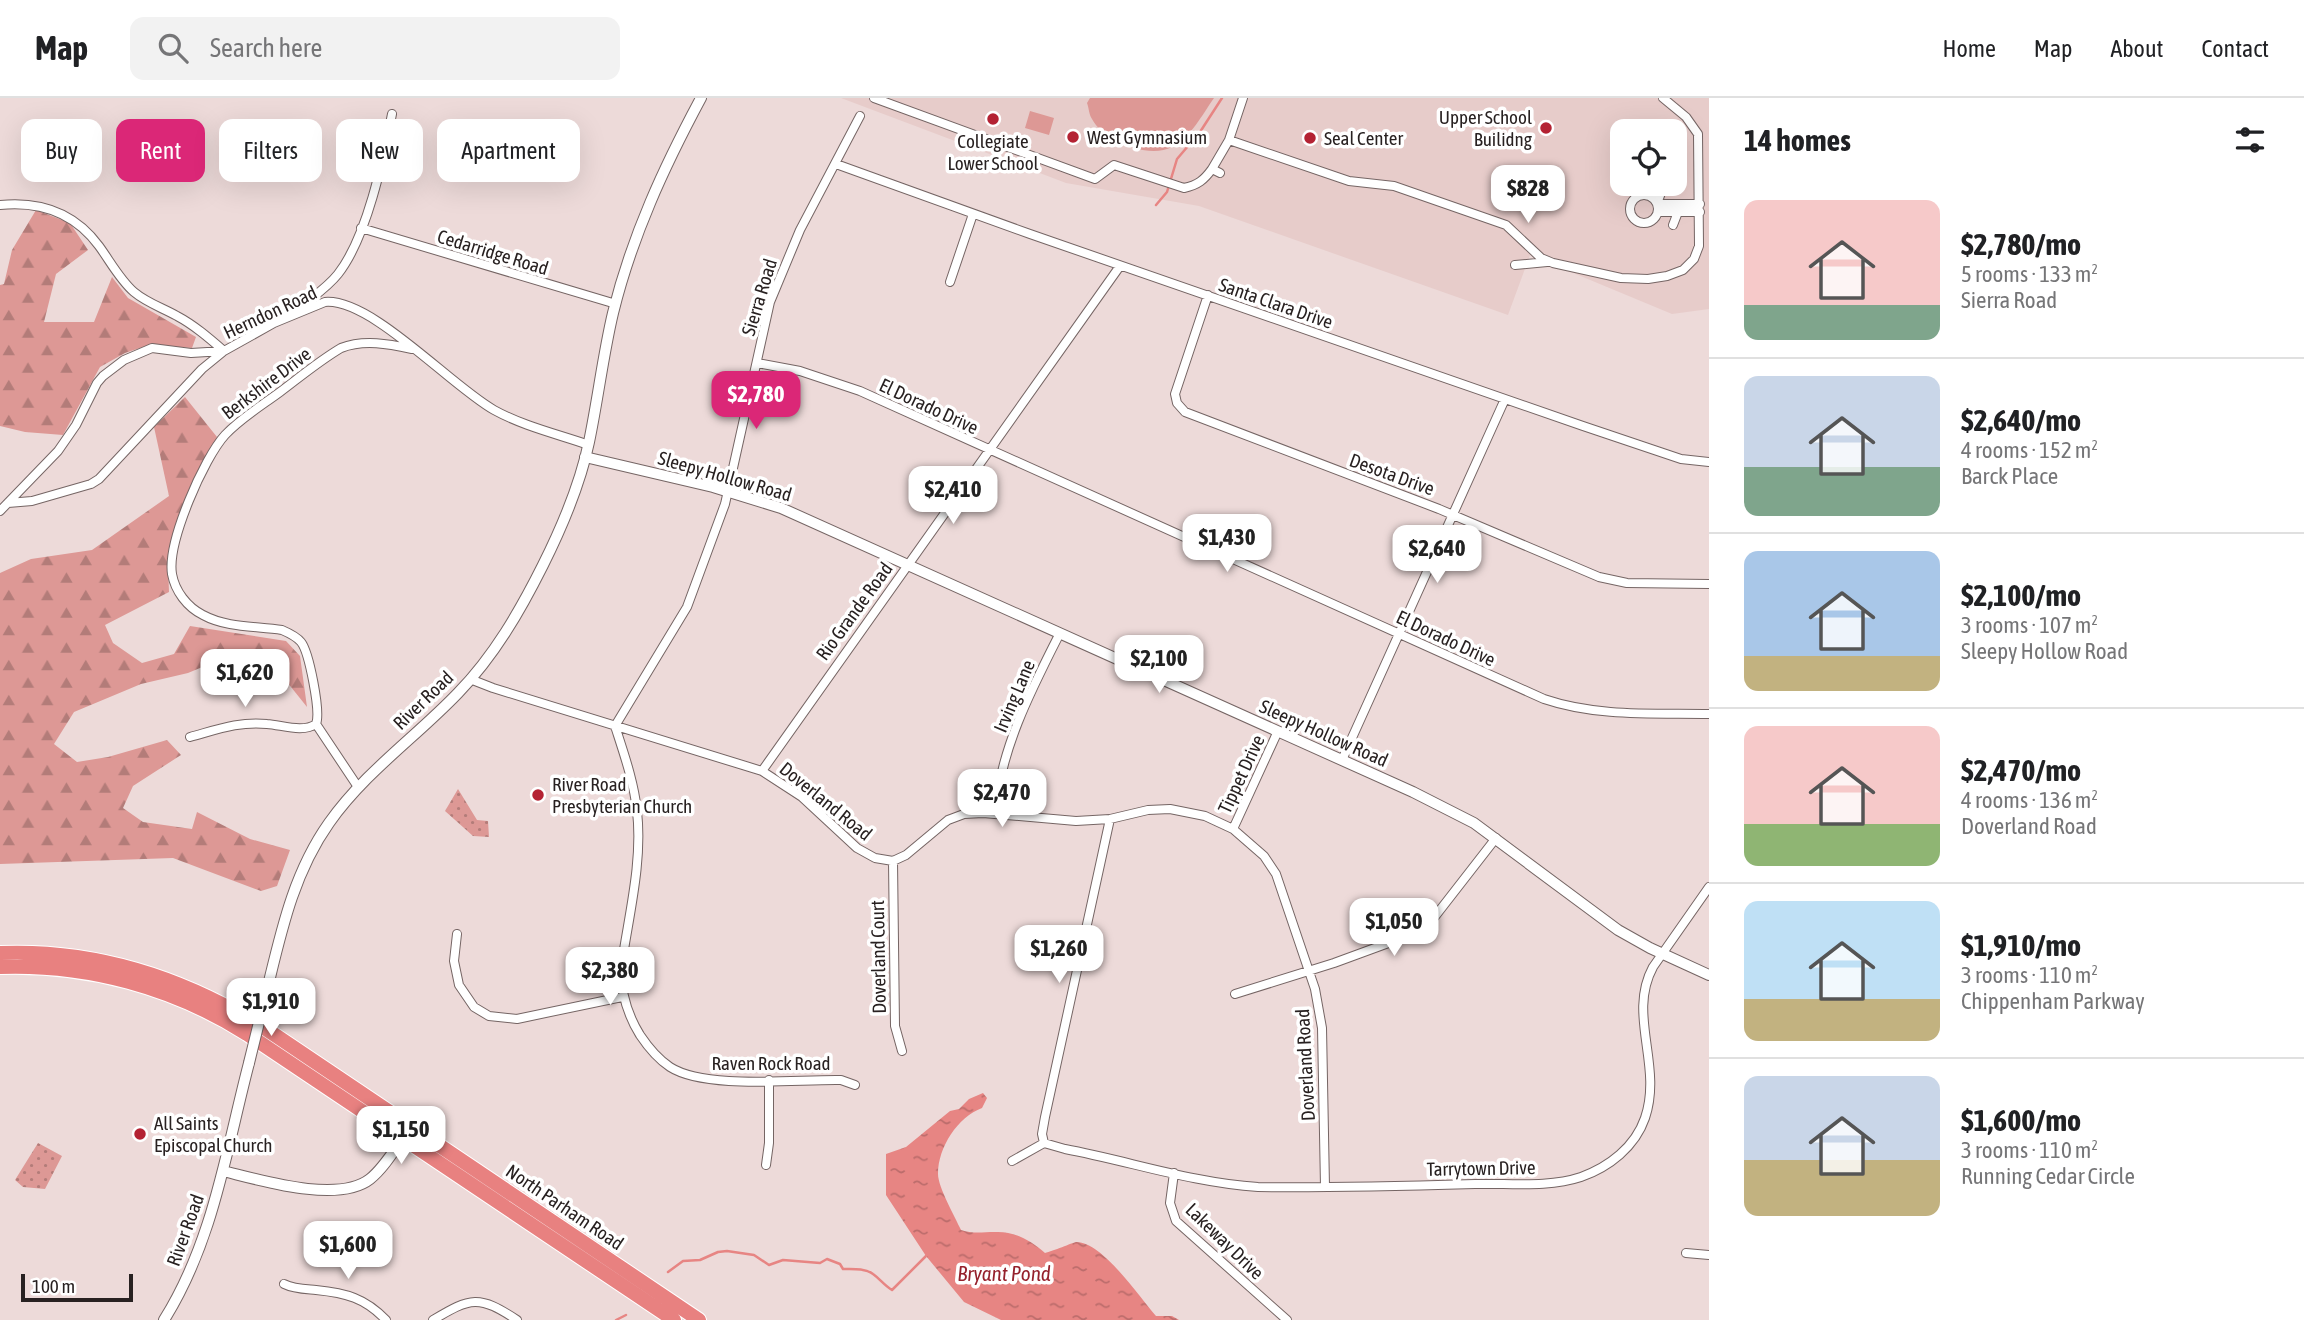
<!DOCTYPE html>
<meta charset="utf-8">
<style>
:root{--surface:#fff;--page:#f2f2f2;--text:#202124;--muted:#757577;--line:#e0e0e0;--accent:#db2777}
body{margin:0;font-family:"Asap Condensed",sans-serif;background:var(--page);color:var(--text);height:100vh;display:flex;flex-direction:column;font-size:26px;white-space:nowrap}
*{box-sizing:border-box;margin:0}
p{font-size:23px;color:var(--muted)}
.icon{flex:none;width:38px;height:38px;fill:none;stroke:currentColor;stroke-width:2;stroke-linecap:round;stroke-linejoin:round}
.map{position:relative;flex:1;overflow:hidden}
.sheet{display:flex;flex-direction:column;background:var(--surface);width:595px}
.sheet>*{flex:none}
.top-card{position:absolute;left:21px;top:21px;width:665px;height:63px;display:flex;gap:14px}
.tools{position:absolute;left:1610px;top:21px;display:grid;gap:14px}
.tools a{display:grid;place-items:center;width:77px;height:77px;border-radius:14px;background:var(--surface);box-shadow:0 7px 28px #0002;font-size:35px}
.scale{position:absolute;left:21px;bottom:18px;width:112px;box-sizing:border-box;padding-left:7px;border:4px solid #282121;border-top:0;font-size:19px;line-height:24px;white-space:nowrap;color:#282121;-webkit-text-stroke:5px #fff;paint-order:stroke}
.price{position:absolute;translate:-50% -60px;padding:0 16px;border-radius:14px;background:#fff;color:#222;font-size:23px;line-height:46px;filter:drop-shadow(0 2px 4px #0008)}
.price::after{content:'';position:absolute;left:50%;top:42px;width:21px;height:16px;margin-left:-10px;background:inherit;clip-path:polygon(0 0,100% 0,50% 100%)}
.price.active{background:var(--accent);color:#fff}
ul{padding:0;list-style:none}
li{display:flex;align-items:center;gap:21px;height:175px;padding:0 35px}
li+li{border-top:2px solid var(--line)}
li span{display:grid;place-items:center;flex:none;width:196px;height:140px;border-radius:14px;color:#555}
li>.icon{margin-inline-start:auto}
span .icon{width:84px;height:84px;fill:#fffc;stroke-width:1}
li b{font-size:30px}
h2{display:flex;justify-content:space-between;align-items:center;height:84px;padding:0 35px;font-size:30px}
.pill{padding:0 24px;border-radius:14px;background:var(--surface);box-shadow:0 7px 28px #0002;font-size:24px;line-height:63px}
.pill.active{background:var(--accent);color:#fff}
header{display:flex;align-items:center;gap:42px;box-sizing:border-box;height:98px;padding:0 35px;background:var(--surface);border-bottom:2px solid var(--line)}
header strong{font-size:33px}
nav{display:flex;gap:38px;margin-inline-start:auto;font-size:24px}
.search{width:490px;height:63px;background:var(--page);display:flex;align-items:center;gap:18px;box-sizing:border-box;padding:0 24px;border-radius:14px;color:var(--muted);font-size:26px}
main{display:flex;flex:1;min-height:0}
.map>svg:first-child{display:block}
</style>
<header>
<strong>Map</strong>
<div class="search"><svg class="icon" aria-label="search" viewBox="0 0 24 24"><circle cx="10" cy="10" r="6"/><path d="M15 15l6 6"/></svg>Search here</div>
<nav><a>Home</a><a>Map</a><a>About</a><a>Contact</a></nav>
</header>
<main>
<div class="map">
<svg width="1709" height="1222" viewBox="0 0 1709 1222">
<defs>
<pattern id="forest-firs" width="22" height="20" patternUnits="userSpaceOnUse" patternTransform="scale(1.75)"><rect width="22" height="20" fill="#dd9895"/><path d="M5 1l3.5 6h-7zM16 11l3.5 6h-7z" fill="#b37c79"/></pattern>
<pattern id="park-dots" width="8" height="8" patternUnits="userSpaceOnUse" patternTransform="scale(1.75)"><rect width="8" height="8" fill="#dd9895"/><path d="M2 2h.1M6 6h.1" fill="none" stroke="#b37c79" stroke-width="1.8" stroke-linecap="round"/></pattern>
<pattern id="water-ripples" width="26" height="14" patternUnits="userSpaceOnUse" patternTransform="scale(1.75)"><rect width="26" height="14" fill="#e78583"/><path d="M2 4q2-2 4 0t4 0M15 11q2-2 4 0t4 0" fill="none" stroke="#bb6c6b"/></pattern>
</defs>
<rect width="100%" height="100%" fill="#eddad9"/>
<!-- built -->
<path fill="#e7ccca" fill-rule="evenodd" d="M 841,0 L 1709,0 L 1709,211 L 1672,216 L 1530,157 L 1508,217 L 1199,108 L 1066,85 ZM 1622,33 L 1675,33 L 1675,86 L 1622,86 Z"/>
<!-- grass -->
<path fill="#dd9895" d="M 1090,0 L 1214,0 C 1202,17 1191,39 1172,49 C 1149,61 1104,44 1092,21 C 1089,17 1089,10 1087,5 Z
M 1030,13 L 1054,20 L 1049,37 L 1025,30 Z"/>
<!-- forest -->
<path fill="url(#forest-firs)" d="M 36,112 L 70,125 L 88,152 L 56,176 L 44,224 L 94,224 L 112,179 L 128,200 L 196,239 L 192,250 L 149,247 L 125,255 L 100,269 L 63,337 L 25,334 L 0,328 L 0,187 L 4,186 L 12,152 Z
M 185,299 L 217,339 L 177,426 L 168,468 L 169,494 L 105,527 L 113,545 L 142,565 L 174,556 L 190,528 L 286,543 L 300,558 L 307,609 L 287,584 L 237,562 L 212,565 L 188,575 L 141,586 L 74,614 L 54,646 L 77,664 L 108,659 L 167,642 L 181,657 L 133,688 L 123,710 L 143,724 L 192,731 L 197,714 L 250,741 L 290,752 L 277,788 L 261,793 L 173,760 L 0,766 L 0,475 L 31,461 L 92,452 L 169,398 L 154,329 Z"/>
<!-- park -->
<path fill="url(#park-dots)" d="M 458,691 L 477,722 L 488,723 L 489,739 L 473,738 L 445,713 Z
M 38,1045 L 62,1058 L 45,1091 L 23,1089 L 15,1082 Z"/>
<!-- water -->
<path fill="url(#water-ripples)" d="M 983,995 L 987,1000 L 982,1010 C 958,1019 938,1049 938,1076 C 938,1089 955,1119 961,1132 C 973,1136 982,1134 995,1134 C 1014,1133 1030,1142 1045,1155 C 1053,1153 1072,1145 1076,1144 C 1102,1143 1140,1200 1156,1218 L 1172,1218 L 1179,1222 L 1001,1222 L 964,1204 L 926,1158 L 886,1097 L 886,1056 L 906,1049 L 950,1013 L 959,1011 L 969,1001 Z"/>
<g fill="none" stroke-linecap="round" stroke-linejoin="round">
<!-- stream -->
<path stroke="#e78583" stroke-width="2.5" d="M 1156,107 L 1167,94 L 1177,61 L 1200,34 L 1222,0
M 668,1174 L 683,1163 L 700,1162 L 718,1154 L 727,1153 L 754,1157 L 769,1167 L 783,1162 L 820,1165 L 827,1161 L 840,1166 L 843,1171 C 853,1171 865,1170 873,1176 C 880,1181 884,1187 892,1192 L 928,1156
M 616,1222 L 626,1217"/>
<!-- street casing -->
<g stroke="#756564" stroke-width="10">
<path id="street" d="M 874,0 L 1095,81 L 1114,67 L 1184,90 C 1198,87 1204,82 1212,71
M 1243,0 L 1229,42 L 1349,83 L 1394,88 L 1506,127 L 1541,160 L 1553,165 L 1621,180 L 1648,181 L 1667,178 L 1683,172 L 1694,161 L 1699,148 L 1698,36 L 1686,19 L 1663,0
M 836,66 L 1030,136 L 1583,328 L 1681,361 L 1709,364
M 1220,75 L 1212,71 L 1229,42
M 1662,92 L 1657,106 L 1700,106
M1630 111a14 14 0 1 1 28 0a14 14 0 1 1-28 0Z
M 0,107 C 40,103 74,114 99,148 C 110,163 120,182 134,194 C 147,205 163,210 177,218 C 194,227 209,240 224,253 L 202,271 L 99,381 L 91,386 L 32,403 L 8,405
M 1658,114 L 1700,114
M 1673,127 L 1678,114
M 361,130 L 616,206
M 1515,167 L 1547,164
M 950,184 L 973,116
M 1208,197 L 1175,296 L 1177,305 L 1185,314 L 1439,411 L 1599,479 L 1627,485 L 1709,486
M 297,212 C 311,200 327,190 338,176 C 367,139 383,62 392,16
M 757,265 L 800,273 L 860,293 L 1544,601 C 1597,619 1654,615 1709,616
M 0,413 L 58,353 L 76,327 L 97,285 L 103,278 L 124,262 L 152,250 L 191,255 L 224,253 L 274,225 L 325,204 C 371,200 451,288 494,312 C 523,328 557,336 589,347
M 470,581 L 493,590 L 762,673 L 802,699 L 857,750 L 875,760 L 893,763 L 906,757 L 948,722 L 964,716 L 983,715 L 1076,723 L 1110,721 L 1148,712 L 1170,711 L 1205,718 L 1233,731 L 1264,758 L 1276,776 L 1315,891 L 1322,930 L 1325,1089
M 190,639 C 216,632 239,623 267,626 C 282,627 303,635 316,626
M 1342,662 L 1505,301
M 762,673 L 1120,168
M 358,689 L 316,626 C 321,614 309,554 301,544 C 296,538 289,535 282,532 C 256,528 227,530 203,517 C 187,509 175,493 172,476 C 167,444 204,360 225,337 C 241,320 261,308 280,294 C 300,279 319,263 341,250 C 364,241 389,246 412,251
M 995,716 C 1000,652 1031,592 1060,535
M 1233,731 L 1278,633
M 893,763 L 895,928 L 902,953
M 457,836 L 454,863 L 459,887 L 474,909 L 489,918 L 517,921 L 622,899
M 1235,896 L 1334,865 L 1413,836 L 1433,821 L 1496,740
M 855,987 L 841,982 C 797,981 706,992 670,969 C 658,961 648,949 640,937 C 627,916 621,896 621,871 C 628,820 643,765 637,713 C 634,684 624,656 615,628 L 687,509 L 725,406 L 770,204 L 800,132 L 860,18
M 1044,1045 L 1065,1051 C 1129,1063 1193,1085 1258,1089 C 1330,1090 1403,1088 1475,1086 C 1509,1085 1548,1090 1581,1079 C 1609,1069 1635,1049 1645,1020 C 1663,967 1627,917 1653,869 L 1709,789
M 1044,1045 L 1042,1036 L 1045,1019 L 1110,721
M 1012,1063 L 1044,1045
M 766,1067 L 769,1045 L 769,982
M 1174,1075 L 1170,1105 L 1176,1123 L 1287,1222
M 1686,1155 L 1709,1157
M 284,1186 C 294,1191 305,1191 316,1192 C 346,1195 365,1200 386,1222
M 433,1222 C 471,1199 479,1197 517,1222"/>
</g>
<!-- secondary casing -->
<g stroke="#756564" stroke-width="12">
<path id="secondary" d="M 585,359 L 713,389 L 781,410 L 1413,694 L 1474,725 L 1618,832 L 1650,850 L 1709,877
M 263,908 C 279,845 290,780 329,725 C 365,674 416,639 458,595 C 494,558 520,513 543,467 C 562,429 580,387 589,344 C 598,301 603,257 613,215 C 632,138 664,69 701,0
M 223,1073 C 260,1082 338,1106 370,1081 C 385,1069 396,1049 407,1034
M 164,1222 C 213,1144 226,1053 249,965"/>
</g>
<!-- highway casing -->
<g stroke="#fff" stroke-width="16">
<path id="highway" d="M 0,855 C 99,851 190,882 272,935 L 699,1222
M 0,869 C 87,866 173,889 247,936 L 674,1222"/>
</g>
<!-- street -->
<use href="#street" stroke="#fff" stroke-width="8"/>
<!-- secondary -->
<use href="#secondary" stroke="#fff" stroke-width="10"/>
<!-- highway -->
<use href="#highway" stroke="#e88180" stroke-width="14"/>
<!-- secondary-bridge casing -->
<g stroke="#756564" stroke-width="12" stroke-linecap="butt">
<path id="secondary-bridge" d="M 249,965 L 263,908"/>
</g>
<!-- secondary-bridge -->
<use href="#secondary-bridge" stroke="#fff" stroke-width="10"/>
</g>
<!-- markers -->
<g fill="#b42233" stroke="#fff" stroke-width="2.5">
<circle cx="993" cy="21" r="7"/>
<circle cx="1546" cy="30" r="7"/>
<circle cx="1073" cy="39" r="7"/>
<circle cx="1310" cy="40" r="7"/>
<circle cx="538" cy="697" r="7"/>
<circle cx="140" cy="1036" r="7"/>
</g>
<g text-anchor="middle" stroke-width="7" stroke-linejoin="round" paint-order="stroke">
<!-- poi labels -->
<g font-size="19" fill="#282121" stroke="#fff" text-anchor="start">
<text x="1532" y="26" text-anchor="end">Upper School<tspan x="1532" dy="22">Builidng</tspan></text>
<text x="1087" y="46">West Gymnasium</text>
<text x="1324" y="47">Seal Center</text>
<text x="993" y="50" text-anchor="middle">Collegiate<tspan x="993" dy="22">Lower School</tspan></text>
<text x="552" y="693">River Road<tspan x="552" dy="22">Presbyterian Church</tspan></text>
<text x="154" y="1032">All Saints<tspan x="154" dy="22">Episcopal Church</tspan></text>
</g>
<!-- street labels -->
<g font-size="19" fill="#282121" stroke="#fff">
<text transform="translate(493 154) rotate(17)" y="7">Cedarridge Road</text>
<text transform="translate(759 199) rotate(-73)" y="7">Sierra Road</text>
<text transform="translate(1276 205) rotate(19)" y="7">Santa Clara Drive</text>
<text transform="translate(270 214) rotate(-25)" y="7">Herndon Road</text>
<text transform="translate(266 285) rotate(-37)" y="7">Berkshire Drive</text>
<text transform="translate(929 308) rotate(25)" y="7">El Dorado Drive</text>
<text transform="translate(1392 376) rotate(20)" y="7">Desota Drive</text>
<text transform="translate(725 378) rotate(16)" y="7">Sleepy Hollow Road</text>
<text transform="translate(854 513) rotate(-54)" y="7">Rio Grande Road</text>
<text transform="translate(1446 540) rotate(25)" y="7">El Dorado Drive</text>
<text transform="translate(1014 598) rotate(-67)" y="7">Irving Lane</text>
<text transform="translate(423 602) rotate(-44)" y="7">River Road</text>
<text transform="translate(1324 635) rotate(24)" y="7">Sleepy Hollow Road</text>
<text transform="translate(1241 676) rotate(-65)" y="7">Tippet Drive</text>
<text transform="translate(826 703) rotate(39)" y="7">Doverland Road</text>
<text transform="translate(878 859) rotate(-91)" y="7">Doverland Court</text>
<text x="771" y="972">Raven Rock Road</text>
<text transform="translate(1305 967) rotate(-93)" y="7">Doverland Road</text>
<text transform="translate(1481 1070) rotate(-1)" y="7">Tarrytown Drive</text>
<text transform="translate(565 1109) rotate(34)" y="7">North Parham Road</text>
<text transform="translate(185 1132) rotate(-70)" y="7">River Road</text>
<text transform="translate(1225 1143) rotate(44)" y="7">Lakeway Drive</text>
</g>
<!-- water labels -->
<g font-size="21" font-style="italic" fill="#95212c" stroke="#fff">
<text x="1004" y="1183">Bryant Pond</text>
</g>
</g>
</svg>
<div class="tools">
<a><svg class="icon" aria-label="locate" viewBox="0 0 24 24"><circle cx="12" cy="12" r="6"/><path d="M12 2v4M12 18v4M2 12h4M18 12h4"/></svg></a>
</div>
<div class="scale">100 m</div>
<b class="price" style="left:1528px;top:127px">$828</b>
<b class="price active" style="left:756px;top:333px">$2,780</b>
<b class="price" style="left:953px;top:428px">$2,410</b>
<b class="price" style="left:1227px;top:476px">$1,430</b>
<b class="price" style="left:1437px;top:487px">$2,640</b>
<b class="price" style="left:1159px;top:597px">$2,100</b>
<b class="price" style="left:245px;top:611px">$1,620</b>
<b class="price" style="left:1002px;top:731px">$2,470</b>
<b class="price" style="left:1394px;top:860px">$1,050</b>
<b class="price" style="left:1059px;top:887px">$1,260</b>
<b class="price" style="left:610px;top:909px">$2,380</b>
<b class="price" style="left:271px;top:940px">$1,910</b>
<b class="price" style="left:401px;top:1068px">$1,150</b>
<b class="price" style="left:348px;top:1183px">$1,600</b>
<div class="top-card">
<a class="pill">Buy</a>
<a class="pill active">Rent</a>
<a class="pill">Filters</a>
<a class="pill">New</a>
<a class="pill">Apartment</a>
</div>
</div>
<section class="sheet">
<h2>14 homes<svg class="icon" aria-label="filters" viewBox="0 0 24 24"><path d="M4 7h16M4 17h16"/><circle cx="9" cy="7" r="2"/><circle cx="15" cy="17" r="2"/></svg></h2>
<ul>
<li><span style="background:linear-gradient(#f6c9c9 75%,#7fa58c 0)"><svg class="icon" aria-label="home" viewBox="0 0 24 24"><path d="M3 11l9-7 9 7M6 9v11h12V9"/></svg></span><div><b>$2,780/mo</b><p>5 rooms · 133 m²</p><p>Sierra Road</p></div></li>
<li><span style="background:linear-gradient(#c9d6e8 65%,#7fa58c 0)"><svg class="icon" aria-label="home" viewBox="0 0 24 24"><path d="M3 11l9-7 9 7M6 9v11h12V9"/></svg></span><div><b>$2,640/mo</b><p>4 rooms · 152 m²</p><p>Barck Place</p></div></li>
<li><span style="background:linear-gradient(#a9c7e8 75%,#c2b280 0)"><svg class="icon" aria-label="home" viewBox="0 0 24 24"><path d="M3 11l9-7 9 7M6 9v11h12V9"/></svg></span><div><b>$2,100/mo</b><p>3 rooms · 107 m²</p><p>Sleepy Hollow Road</p></div></li>
<li><span style="background:linear-gradient(#f6c9c9 70%,#8fb573 0)"><svg class="icon" aria-label="home" viewBox="0 0 24 24"><path d="M3 11l9-7 9 7M6 9v11h12V9"/></svg></span><div><b>$2,470/mo</b><p>4 rooms · 136 m²</p><p>Doverland Road</p></div></li>
<li><span style="background:linear-gradient(#bfe0f5 70%,#c2b280 0)"><svg class="icon" aria-label="home" viewBox="0 0 24 24"><path d="M3 11l9-7 9 7M6 9v11h12V9"/></svg></span><div><b>$1,910/mo</b><p>3 rooms · 110 m²</p><p>Chippenham Parkway</p></div></li>
<li><span style="background:linear-gradient(#c9d6e8 60%,#c2b280 0)"><svg class="icon" aria-label="home" viewBox="0 0 24 24"><path d="M3 11l9-7 9 7M6 9v11h12V9"/></svg></span><div><b>$1,600/mo</b><p>3 rooms · 110 m²</p><p>Running Cedar Circle</p></div></li>
</ul>
</section>
</main>
